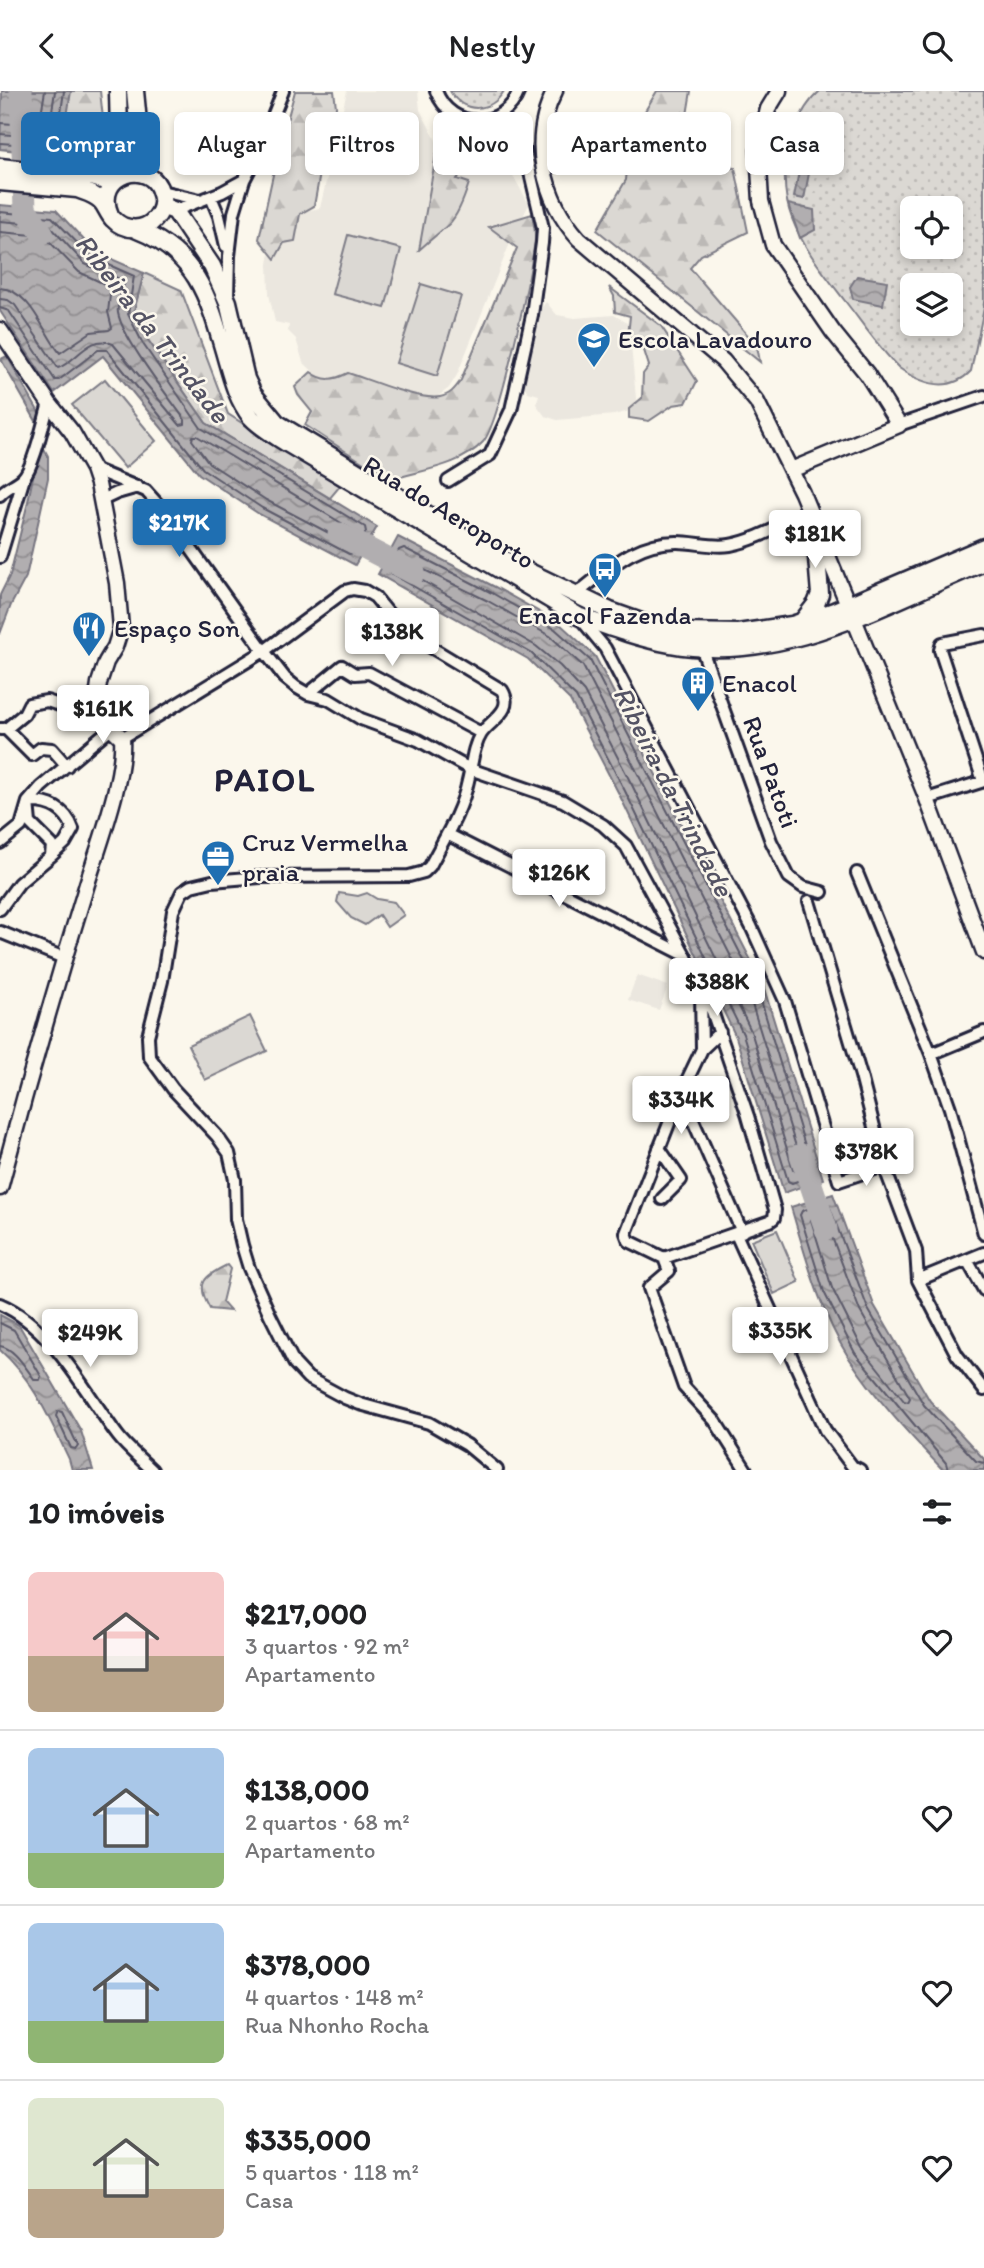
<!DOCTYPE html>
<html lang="pt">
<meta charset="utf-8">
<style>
:root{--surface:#fff;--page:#f6f6f6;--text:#202124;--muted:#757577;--line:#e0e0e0;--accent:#1f6fb2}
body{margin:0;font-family:Itim,sans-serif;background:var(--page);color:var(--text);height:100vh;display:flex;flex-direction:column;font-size:26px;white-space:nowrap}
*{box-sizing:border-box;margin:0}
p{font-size:23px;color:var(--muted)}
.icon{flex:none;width:38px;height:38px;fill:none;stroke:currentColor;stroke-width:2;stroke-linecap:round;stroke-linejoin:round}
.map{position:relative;height:1379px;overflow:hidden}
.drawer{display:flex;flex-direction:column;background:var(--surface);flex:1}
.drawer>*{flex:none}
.banner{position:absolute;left:21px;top:21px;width:943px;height:63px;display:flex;gap:14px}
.buttons{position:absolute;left:900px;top:105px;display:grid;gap:14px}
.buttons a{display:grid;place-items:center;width:63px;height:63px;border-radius:10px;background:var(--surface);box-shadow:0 4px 10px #0003;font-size:35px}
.price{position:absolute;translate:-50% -60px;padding:0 16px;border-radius:7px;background:#fff;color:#222;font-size:23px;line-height:46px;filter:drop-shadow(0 2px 4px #0008)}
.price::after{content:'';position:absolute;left:50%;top:42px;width:21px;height:16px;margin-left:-10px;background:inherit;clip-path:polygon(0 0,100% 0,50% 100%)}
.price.selected{background:var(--accent);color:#fff}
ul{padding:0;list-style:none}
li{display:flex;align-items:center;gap:21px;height:175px;padding:0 28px}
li+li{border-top:2px solid var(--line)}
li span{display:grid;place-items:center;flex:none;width:196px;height:140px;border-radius:10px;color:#555}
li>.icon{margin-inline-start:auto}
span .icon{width:84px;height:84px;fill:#fffc;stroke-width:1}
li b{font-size:30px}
h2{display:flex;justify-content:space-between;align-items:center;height:84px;padding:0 28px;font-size:30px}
.tag{padding:0 24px;border-radius:10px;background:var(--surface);box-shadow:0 4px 10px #0003;font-size:24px;line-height:63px}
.tag.selected{background:var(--accent);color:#fff}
header{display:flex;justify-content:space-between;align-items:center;height:91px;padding:0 28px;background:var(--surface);font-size:32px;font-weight:600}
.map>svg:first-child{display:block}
</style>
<header><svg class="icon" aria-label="back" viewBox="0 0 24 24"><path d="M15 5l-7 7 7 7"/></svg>Nestly<svg class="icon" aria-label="search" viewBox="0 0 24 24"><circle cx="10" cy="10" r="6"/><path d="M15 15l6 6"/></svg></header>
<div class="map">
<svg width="984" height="1379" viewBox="0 0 984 1379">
<defs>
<pattern id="forest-firs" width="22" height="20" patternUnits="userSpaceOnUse" patternTransform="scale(1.75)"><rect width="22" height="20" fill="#dbd8d3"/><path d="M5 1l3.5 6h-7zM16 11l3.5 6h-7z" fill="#bcb9b6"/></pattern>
<pattern id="park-dots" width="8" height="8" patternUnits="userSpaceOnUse" patternTransform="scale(1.75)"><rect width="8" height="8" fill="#dbd8d3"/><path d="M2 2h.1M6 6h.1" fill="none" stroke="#bcb9b6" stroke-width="1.8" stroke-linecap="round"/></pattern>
<pattern id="water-waves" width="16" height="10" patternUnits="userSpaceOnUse" patternTransform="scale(1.75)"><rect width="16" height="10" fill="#b1aeb0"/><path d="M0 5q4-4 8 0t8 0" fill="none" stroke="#908d90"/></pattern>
</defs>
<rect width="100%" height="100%" fill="#fbf7ec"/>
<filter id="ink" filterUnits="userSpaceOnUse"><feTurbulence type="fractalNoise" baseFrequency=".0143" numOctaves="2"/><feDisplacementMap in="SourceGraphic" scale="14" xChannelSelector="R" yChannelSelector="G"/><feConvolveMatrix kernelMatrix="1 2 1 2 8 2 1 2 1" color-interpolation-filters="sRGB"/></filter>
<g filter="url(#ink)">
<!-- built -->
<path fill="#ebe7df" d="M 347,0 L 418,0 L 420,19 L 437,51 L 472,74 L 507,74 L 529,113 L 508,157 L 457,284 L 449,297 L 437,306 L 427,307 L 320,287 L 303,271 L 296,248 L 288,240 L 289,234 L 275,231 L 269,203 L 268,173 L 276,126 L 320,117 Z
M 546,211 L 557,224 L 575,227 L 614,224 L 629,233 L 637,318 L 614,324 L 557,329 L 545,325 L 536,313 L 539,304 L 528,301 L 520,289 L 530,246 L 540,219 Z
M 637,884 L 668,895 L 659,919 L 628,909 Z"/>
<!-- grass -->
<path fill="#dbd8d3" stroke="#7e7d87" stroke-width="2" d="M 348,144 L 401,158 L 385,217 L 332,203 Z
M 421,193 L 461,205 L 437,285 L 396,272 Z
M 105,288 L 156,350 L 125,377 L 72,314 Z
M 339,802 L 358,805 L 367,802 L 377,808 L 394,811 L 404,824 L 387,836 L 379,824 L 365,834 L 351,827 L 337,811 Z
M 250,925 L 267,960 L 205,989 L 188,954 Z
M 777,1139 L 799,1191 L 774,1203 L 751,1149 Z"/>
<!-- forest -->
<path fill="url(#forest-firs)" stroke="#7e7d87" stroke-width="2" d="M 57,0 L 100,0 L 106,55 L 95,63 L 64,60 Z
M 295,0 L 334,0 L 336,16 L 333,40 L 325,55 L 314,115 L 300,123 L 295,150 L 284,152 L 275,168 L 259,148 L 276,70 Z
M 657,0 L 691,0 L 679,72 L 735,77 L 748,141 L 701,164 L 690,177 L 757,255 L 760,271 L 597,139 L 626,89 L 627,78 L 639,56 L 639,30 Z
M 456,31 L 481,44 L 485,37 L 495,40 L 498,52 L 510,56 L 507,69 L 485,72 L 456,58 Z
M 436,64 L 444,73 L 464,79 L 457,88 L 469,92 C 465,105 459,123 449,133 C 439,142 429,150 419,159 Z
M 532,123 C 533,131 536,141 535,149 C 531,181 500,332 483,351 C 460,376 420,379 390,389 L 305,334 L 312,321 L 298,304 L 295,296 L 311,281 C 324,291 334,289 348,282 C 370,289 420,310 440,306 C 450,304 455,298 461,289 L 517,157 L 489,136 Z
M 144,182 L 181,199 L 228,323 L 340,395 L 330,407 L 206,332 L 148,249 L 134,219 Z
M 609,196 L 661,235 L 697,290 L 686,312 L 673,314 L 649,330 L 629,327 L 629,318 L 642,307 L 643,283 L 649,275 L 642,253 L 628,245 L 630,225 L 615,221 L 614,205 Z
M 227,1174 L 230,1178 L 222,1211 L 230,1220 L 210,1218 C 195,1192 204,1185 227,1174 Z"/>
<!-- park -->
<path fill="url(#park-dots)" stroke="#7e7d87" stroke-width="2" fill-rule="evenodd" d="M 450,0 L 504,0 C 491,22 463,23 450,0 Z
M 820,0 L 984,0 L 984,217 L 971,280 C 949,303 922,293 899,277 C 879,257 863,233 845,210 C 803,155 767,113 794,40 C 800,24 807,11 820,0 ZM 912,117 L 950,117 L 950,156 L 912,156 ZM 912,194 L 950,194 L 950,233 L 912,233 Z"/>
<!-- water -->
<path fill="url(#water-waves)" stroke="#787681" stroke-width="2" d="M 2,0 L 71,0 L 61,65 L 0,58 Z
M 802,65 L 812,67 L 804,108 L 794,106 Z
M 939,105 L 945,106 L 951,113 L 950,126 L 950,117 L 924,117 L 930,107 Z
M 788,113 L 814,119 L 815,139 L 800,147 Z
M 0,114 L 56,119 L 95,161 L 144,182 L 134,220 L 148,249 L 206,332 L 377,436 L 355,474 L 259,423 L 199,383 L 103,265 L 54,302 L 0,220 Z
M 857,185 L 887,190 L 883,214 L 853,208 L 850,196 Z
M 7,265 L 42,327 L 41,352 L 48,365 L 48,387 L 26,486 L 11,514 L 0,543 L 0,504 L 10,484 L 27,415 L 33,386 L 33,354 L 37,332 L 3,272 L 1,268 Z
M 398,446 L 495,496 L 559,532 L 595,565 L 762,891 L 823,1088 L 784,1102 L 736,946 L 619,703 L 570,609 L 528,568 L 378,483 Z
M 833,1103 L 874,1214 L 930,1310 L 984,1368 L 984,1379 L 943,1379 C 910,1344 875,1307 849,1267 C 820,1221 806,1167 791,1116 Z
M 0,1224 L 19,1234 L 81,1340 L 93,1379 L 72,1379 L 69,1368 C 50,1329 33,1288 0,1259 Z"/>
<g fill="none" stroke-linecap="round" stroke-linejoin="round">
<!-- shore -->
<path stroke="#5b5a6a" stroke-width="2" d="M 0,32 L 39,35 L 45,0
M 0,43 L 48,47 L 55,0
M 0,52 L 56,56 L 64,0
M 0,121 L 52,126 L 91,166 L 134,185 L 128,223 L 143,253 L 201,337 L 365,436 L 366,441 L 354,462 L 349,463 L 262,417 L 203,378 L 107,259 L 98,259 L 59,289 L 55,289 L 9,220 L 0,217
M 0,130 L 49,134 L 85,173 L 124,190 C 124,201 116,212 118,222 C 123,248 168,305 185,329 L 185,333 L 180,334 L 113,253 C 90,242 76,271 58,277 L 15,214 L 8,209 L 0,208
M 0,141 L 44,145 L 79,181 L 111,196 L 108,221 L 112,237 L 109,239 L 91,241 L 60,262 C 43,242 31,199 0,197
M 193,345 L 197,345 L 353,439 L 354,443 L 350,450 L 346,451 L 266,409 L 209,372 L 192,349 Z
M 404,457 L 492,502 L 555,538 L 590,569 L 756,893 L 813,1081 L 811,1085 L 792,1092 L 788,1090 L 743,943 L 625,700 L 576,606 L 531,562 L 390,482 L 389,477 L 399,459 Z
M 404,469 L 488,510 L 550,545 L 583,575 L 747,897 L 802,1075 L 801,1080 L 796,1081 L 793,1078 L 751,940 L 633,696 L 584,601 L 560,575 L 536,555 L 402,478 L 401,475 Z
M 821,1123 L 824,1125 L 860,1220 L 910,1307 L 908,1311 L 904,1310 L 862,1257 L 832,1197 L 811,1129 L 813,1125 Z
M 0,1232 L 14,1239 L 41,1285 L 40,1289 L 35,1289 C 26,1278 15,1257 0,1255
M 58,1320 L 62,1321 L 78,1355 L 76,1358 L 71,1357 L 56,1325 Z
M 948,1379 L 946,1372 L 855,1262 L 824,1201 L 800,1124 L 802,1120 L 825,1112 L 829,1114 L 868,1218 L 924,1314 L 976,1370 L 984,1372"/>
<!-- river -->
<path stroke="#b1aeb0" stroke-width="23" d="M 21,0 L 25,118 L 42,142
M 339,443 L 414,482
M 801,1064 L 826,1138"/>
<!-- street casing -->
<g stroke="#22223b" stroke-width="16">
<path id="street" d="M 436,0 C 451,40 504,39 519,0
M 161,100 L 200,109
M 211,106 L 219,125 L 226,155
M 171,121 L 222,101 L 244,89
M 228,205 L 229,165 L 234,122 L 244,89 L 260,58 L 283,0
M 899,334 L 984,305
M 93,378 L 146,400 L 164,420 L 264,560 L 285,587 L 296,596 L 308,603 L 328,608 L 361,628 L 418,649 L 470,678 L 563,710 L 603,734 L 626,755 L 685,864 L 712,920 L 748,1025 L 775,1119 L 774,1127 L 770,1130 L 664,1167 L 629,1150 L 626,1142 L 681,1002 L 702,958 L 720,941
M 448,390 L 490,364 L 511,319 L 532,224 L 542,152 L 543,137 L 525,60 L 512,39 L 495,27
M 0,404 C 6,396 16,394 23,387 C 34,376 44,329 49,312
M 102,409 L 117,402 L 138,396
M 0,466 L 24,387
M 575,504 C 608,479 633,451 677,451 C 695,451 713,457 730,454 C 758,449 784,432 810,421
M 580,527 L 605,557 L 751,835 L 785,910 L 839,1090 L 884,1075
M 701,556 L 771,750 L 789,786 L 803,796 L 822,801
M 308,603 L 342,575 L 355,583 L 369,582 L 481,642
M 0,638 L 6,638 L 24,623 L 29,613 L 47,610 L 77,620 L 95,621
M 6,638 L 32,664 L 41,657 L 52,658 L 67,675
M 122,647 L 264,560 L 345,500 L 353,498 L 365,500 L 375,506 L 398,534 L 409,543 L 502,599 C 515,620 490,629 481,643 C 472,657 472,675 468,690 C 462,720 444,748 430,775 L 424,781 L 409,785 L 260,786 L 212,790 L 191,795 L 182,801 L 173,820 L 162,890 L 148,945 L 149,965 L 173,998 L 217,1045 L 229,1062 L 235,1089 L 236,1128 L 242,1154 L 249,1177 L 270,1224 L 294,1272 L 308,1287 L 345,1307 L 360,1313 L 429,1332 L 467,1354 L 497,1379
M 983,690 L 940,559 L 942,552 L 984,544
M 927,708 L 984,690
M 447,743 L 685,864
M 0,752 L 21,735 L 28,711 L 41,696 L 111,637
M 857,782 L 931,963 L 950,1017 L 984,1143
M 809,810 L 861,985 L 884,1075 L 916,1160 L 918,1189 L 957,1264 L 984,1299
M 0,818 L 19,792 L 51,765 L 52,754 L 30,732 L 28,711 C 49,710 66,718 73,738 L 65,752 L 51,765
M 0,841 L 64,867
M 701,902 L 702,958
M 931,963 L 984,941
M 681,1002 L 742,1141
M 659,1057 L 681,1089 L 662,1108
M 736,1143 L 825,1339 L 852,1375 L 860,1379
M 664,1167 L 669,1180 L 649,1197 L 684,1296 L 715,1330 L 746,1379
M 967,1169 L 984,1199
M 918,1189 L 984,1162
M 0,1213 C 52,1235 85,1301 118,1345 C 127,1357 141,1368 152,1379"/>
</g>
<!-- secondary casing -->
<g stroke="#22223b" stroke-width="19">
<path id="secondary" d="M 555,0 C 529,49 543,108 579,148 L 723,270 L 757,311 L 802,402 L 854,528 L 927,708 L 984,861
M 779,0 L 768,18 L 758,59 L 761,110 L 773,154 L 833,241 L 867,283 L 899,334 L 791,379
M 0,239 L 49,312 L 72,341 L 93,378 L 98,393 L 117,492 L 121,537 L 115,556 L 106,571 L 99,592 L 95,621 L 122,647 C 125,689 96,761 84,803 C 54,900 26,998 0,1097"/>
</g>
<!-- primary casing -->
<g stroke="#22223b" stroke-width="21">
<path id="primary" d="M 118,0 L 120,85
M 135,0 L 141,62 L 146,84
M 0,76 L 92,86 L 112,92
M 0,91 L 77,98 C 85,101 95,103 101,110 C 106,115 108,123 113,128 C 124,140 144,141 155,128 C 161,121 164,112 161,103 C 152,65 92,82 110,124
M 162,115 L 175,120 L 212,175 L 228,211 L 246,288 L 253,303 L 277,332 L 494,464 L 610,520 L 655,536 L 683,541 L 738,542 L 792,534 L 834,520 L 984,456
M 135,138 C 198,162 209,208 226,267 C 232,288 237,308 251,326 C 260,336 274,344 285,351 L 578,525 C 609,536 638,547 670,553 C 783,574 883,513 984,471
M 802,531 L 816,513 L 820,503 L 814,431"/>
</g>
<!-- street -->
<use href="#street" stroke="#fbf7ec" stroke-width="10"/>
<!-- secondary -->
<use href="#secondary" stroke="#fbf7ec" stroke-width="14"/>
<!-- primary -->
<use href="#primary" stroke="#fbf7ec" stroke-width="16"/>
</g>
</g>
<!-- icons -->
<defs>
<g id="school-pin" transform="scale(1.75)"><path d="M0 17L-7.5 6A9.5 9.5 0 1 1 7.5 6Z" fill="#1f6fb2" stroke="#fbf7ec"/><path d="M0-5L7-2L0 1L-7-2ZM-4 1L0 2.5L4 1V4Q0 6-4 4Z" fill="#fff"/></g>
<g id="bus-pin" transform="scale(1.75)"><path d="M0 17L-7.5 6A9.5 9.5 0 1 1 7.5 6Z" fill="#1f6fb2" stroke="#fbf7ec"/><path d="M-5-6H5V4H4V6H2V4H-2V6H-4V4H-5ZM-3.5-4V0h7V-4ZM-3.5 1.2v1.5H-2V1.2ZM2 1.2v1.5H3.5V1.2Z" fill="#fff"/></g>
<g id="restaurant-pin" transform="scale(1.75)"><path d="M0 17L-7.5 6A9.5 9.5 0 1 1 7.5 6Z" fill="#1f6fb2" stroke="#fbf7ec"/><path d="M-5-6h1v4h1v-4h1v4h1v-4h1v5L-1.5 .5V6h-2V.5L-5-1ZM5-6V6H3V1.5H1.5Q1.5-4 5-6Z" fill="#fff"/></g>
<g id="building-pin" transform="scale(1.75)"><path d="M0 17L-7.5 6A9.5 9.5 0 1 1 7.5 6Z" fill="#1f6fb2" stroke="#fbf7ec"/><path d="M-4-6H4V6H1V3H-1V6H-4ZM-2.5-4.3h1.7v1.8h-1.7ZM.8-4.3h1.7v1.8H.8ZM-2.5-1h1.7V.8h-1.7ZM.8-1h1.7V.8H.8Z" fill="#fff"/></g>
<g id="office-pin" transform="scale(1.75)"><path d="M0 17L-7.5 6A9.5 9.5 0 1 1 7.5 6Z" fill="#1f6fb2" stroke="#fbf7ec"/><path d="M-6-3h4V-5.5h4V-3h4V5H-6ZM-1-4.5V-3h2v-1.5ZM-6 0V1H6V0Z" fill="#fff"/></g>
</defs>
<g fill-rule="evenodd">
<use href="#school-pin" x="594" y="248"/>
<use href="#bus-pin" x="605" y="478"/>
<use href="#restaurant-pin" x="89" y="537"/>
<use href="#building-pin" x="698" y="592"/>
<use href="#office-pin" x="218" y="766"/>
</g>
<g text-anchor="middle" stroke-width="5" stroke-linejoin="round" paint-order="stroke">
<!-- poi labels -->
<g font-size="26" fill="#22223b" stroke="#fbf7ec" text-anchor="start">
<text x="618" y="257">Escola Lavadouro</text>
<text x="605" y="533" text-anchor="middle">Enacol Fazenda</text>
<text x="114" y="546">Espaço Son</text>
<text x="722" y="601">Enacol</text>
<text x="242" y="760">Cruz Vermelha<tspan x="242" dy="30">praia</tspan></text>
</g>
<!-- street labels -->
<g font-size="26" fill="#22223b" stroke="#fbf7ec">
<text transform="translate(449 421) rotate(31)" y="9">Rua do Aeroporto</text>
<text transform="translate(771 681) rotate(70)" y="9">Rua Patoti</text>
</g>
<!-- water labels -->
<g font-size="28" font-style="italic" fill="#545364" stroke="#fbf7ec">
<text transform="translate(153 237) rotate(52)" y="10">Ribeira da Trindade</text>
<text transform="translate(674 700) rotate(63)" y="10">Ribeira da Trindade</text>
</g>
<!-- district labels -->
<g font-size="33" font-weight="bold" letter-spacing="2" fill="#22223b" stroke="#fbf7ec">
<text x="265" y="700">PAIOL</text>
</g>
</g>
</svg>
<div class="buttons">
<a><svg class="icon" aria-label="locate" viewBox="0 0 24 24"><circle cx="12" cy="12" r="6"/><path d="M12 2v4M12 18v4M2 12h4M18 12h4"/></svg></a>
<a><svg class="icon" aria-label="layers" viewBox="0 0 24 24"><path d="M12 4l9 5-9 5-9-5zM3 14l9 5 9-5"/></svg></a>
</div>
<b class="price selected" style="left:179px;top:468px">$217K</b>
<b class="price" style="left:815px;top:479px">$181K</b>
<b class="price" style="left:392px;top:577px">$138K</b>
<b class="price" style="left:103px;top:654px">$161K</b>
<b class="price" style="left:559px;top:818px">$126K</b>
<b class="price" style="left:717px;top:927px">$388K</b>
<b class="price" style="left:681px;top:1045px">$334K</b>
<b class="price" style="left:866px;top:1097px">$378K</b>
<b class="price" style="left:780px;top:1276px">$335K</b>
<b class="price" style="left:90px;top:1278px">$249K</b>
<div class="banner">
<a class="tag selected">Comprar</a>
<a class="tag">Alugar</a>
<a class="tag">Filtros</a>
<a class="tag">Novo</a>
<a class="tag">Apartamento</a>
<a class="tag">Casa</a>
</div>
</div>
<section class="drawer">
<h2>10 imóveis<svg class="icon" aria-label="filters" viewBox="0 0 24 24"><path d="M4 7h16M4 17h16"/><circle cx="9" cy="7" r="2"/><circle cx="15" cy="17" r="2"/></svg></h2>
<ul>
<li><span style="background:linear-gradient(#f6c9c9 60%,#b9a48a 0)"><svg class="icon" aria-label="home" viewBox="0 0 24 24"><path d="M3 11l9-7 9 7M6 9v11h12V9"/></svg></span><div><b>$217,000</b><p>3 quartos · 92 m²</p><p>Apartamento</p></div><svg class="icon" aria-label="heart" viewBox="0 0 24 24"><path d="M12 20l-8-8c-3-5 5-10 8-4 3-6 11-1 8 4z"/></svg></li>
<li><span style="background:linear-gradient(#a9c7e8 75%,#8fb573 0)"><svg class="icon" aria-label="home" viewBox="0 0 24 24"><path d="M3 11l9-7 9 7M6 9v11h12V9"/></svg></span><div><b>$138,000</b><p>2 quartos · 68 m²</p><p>Apartamento</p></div><svg class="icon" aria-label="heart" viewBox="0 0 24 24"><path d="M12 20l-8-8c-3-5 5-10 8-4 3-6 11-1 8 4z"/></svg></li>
<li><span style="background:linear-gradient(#a9c7e8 70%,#8fb573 0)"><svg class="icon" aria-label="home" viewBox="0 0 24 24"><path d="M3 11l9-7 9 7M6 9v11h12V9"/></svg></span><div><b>$378,000</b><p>4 quartos · 148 m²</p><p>Rua Nhonho Rocha</p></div><svg class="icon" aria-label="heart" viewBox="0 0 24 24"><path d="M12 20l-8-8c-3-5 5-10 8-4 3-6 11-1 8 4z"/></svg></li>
<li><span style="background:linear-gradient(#dfe7d0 65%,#b9a48a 0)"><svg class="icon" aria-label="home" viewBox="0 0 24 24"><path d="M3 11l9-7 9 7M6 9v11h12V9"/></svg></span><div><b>$335,000</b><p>5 quartos · 118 m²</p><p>Casa</p></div><svg class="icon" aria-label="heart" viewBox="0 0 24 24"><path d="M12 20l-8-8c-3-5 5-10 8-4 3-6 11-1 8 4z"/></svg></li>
</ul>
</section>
